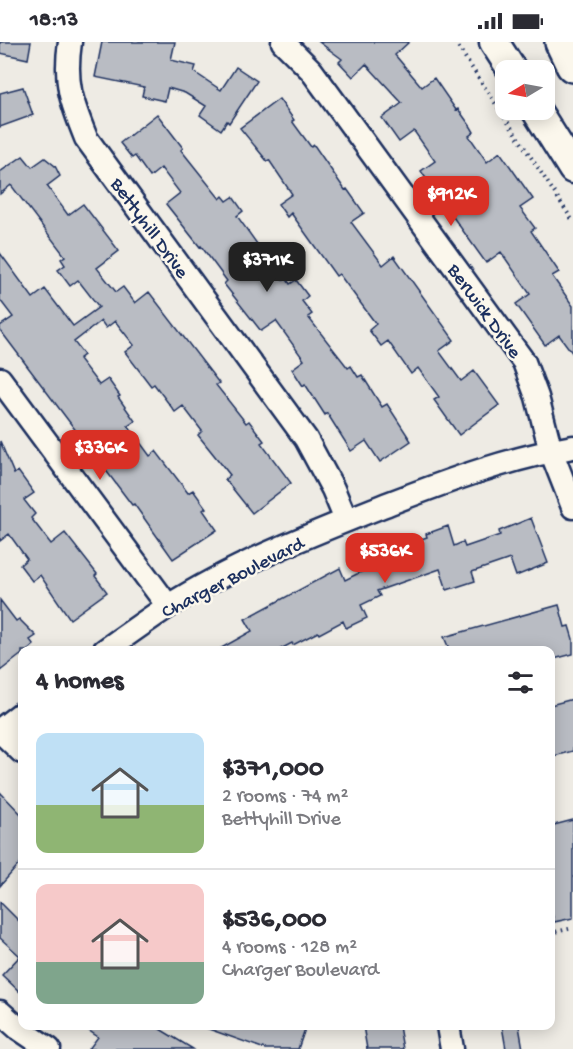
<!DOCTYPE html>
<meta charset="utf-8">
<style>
:root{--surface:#fff;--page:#f2f2f3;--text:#2b2b33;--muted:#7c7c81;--line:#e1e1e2;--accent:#d93025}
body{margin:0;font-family:"Gochi Hand",sans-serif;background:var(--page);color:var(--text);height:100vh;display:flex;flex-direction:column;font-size:22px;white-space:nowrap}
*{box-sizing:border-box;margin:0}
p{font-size:20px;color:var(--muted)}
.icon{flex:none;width:33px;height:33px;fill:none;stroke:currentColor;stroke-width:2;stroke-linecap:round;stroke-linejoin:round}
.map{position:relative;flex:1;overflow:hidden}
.sheet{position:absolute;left:18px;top:604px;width:537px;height:384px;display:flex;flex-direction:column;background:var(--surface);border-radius:12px;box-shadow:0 3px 15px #0003}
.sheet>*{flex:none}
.needle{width:39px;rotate:260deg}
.tools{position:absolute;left:495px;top:18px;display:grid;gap:12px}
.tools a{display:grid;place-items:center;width:60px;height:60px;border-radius:12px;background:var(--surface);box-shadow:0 3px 15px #0003;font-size:30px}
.price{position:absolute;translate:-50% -51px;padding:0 14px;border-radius:12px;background:var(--accent);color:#fff;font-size:20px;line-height:39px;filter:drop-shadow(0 2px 3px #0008)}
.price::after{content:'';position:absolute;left:50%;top:36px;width:18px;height:14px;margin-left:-9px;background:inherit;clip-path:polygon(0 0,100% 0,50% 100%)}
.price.on{background:#222;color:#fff}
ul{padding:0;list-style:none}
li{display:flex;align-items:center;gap:18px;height:150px;padding:0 18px}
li+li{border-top:2px solid var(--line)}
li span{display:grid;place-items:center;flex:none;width:168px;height:120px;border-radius:12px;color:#555}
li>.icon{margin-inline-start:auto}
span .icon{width:72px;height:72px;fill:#fffc;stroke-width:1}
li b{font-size:26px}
h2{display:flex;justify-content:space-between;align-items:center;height:72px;padding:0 18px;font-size:26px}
.status{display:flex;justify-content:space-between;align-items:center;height:42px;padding:0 30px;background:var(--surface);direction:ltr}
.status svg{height:16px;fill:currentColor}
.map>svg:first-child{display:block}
</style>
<div class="status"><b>18:13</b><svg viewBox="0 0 49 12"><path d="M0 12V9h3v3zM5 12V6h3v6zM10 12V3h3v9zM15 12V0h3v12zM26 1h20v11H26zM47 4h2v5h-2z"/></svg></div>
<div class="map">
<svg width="573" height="1007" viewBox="0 0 573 1007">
<rect width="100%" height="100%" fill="#eeebe4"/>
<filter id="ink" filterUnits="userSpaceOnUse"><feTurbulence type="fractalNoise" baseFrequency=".0167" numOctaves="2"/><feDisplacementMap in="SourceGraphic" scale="12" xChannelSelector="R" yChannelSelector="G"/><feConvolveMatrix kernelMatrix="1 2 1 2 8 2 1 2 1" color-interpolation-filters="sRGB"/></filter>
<g filter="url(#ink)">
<!-- building -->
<path fill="#b9bcc3" stroke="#1b2f5e" stroke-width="1.5" d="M 0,0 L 31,0 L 28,17 L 0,11 Z
M 102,0 L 175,0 L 171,18 L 196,24 L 194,30 L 221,48 L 236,25 L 257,39 L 229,81 L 227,79 L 221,88 L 200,73 L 206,64 L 185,51 L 168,46 L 165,59 L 142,54 L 144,45 L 95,35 Z
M 319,0 L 409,0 L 395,13 L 422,45 L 434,36 L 456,68 L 458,67 L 461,71 L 471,85 L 474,90 L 469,94 L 487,120 L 500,110 L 533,157 L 520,166 L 535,186 L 531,189 L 559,230 L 552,234 L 573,264 L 573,312 L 559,293 L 545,303 L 516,262 L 530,252 L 501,210 L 486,221 L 433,147 L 421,129 L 435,119 L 414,89 L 399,100 L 382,76 L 402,61 L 366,22 L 353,35 L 339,20 L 342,17 Z
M 23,45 L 33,73 L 0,85 L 0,51 Z
M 279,57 L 294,78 L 292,79 L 311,105 L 314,103 L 345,148 L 347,147 L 364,171 L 351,180 L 383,223 L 394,214 L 454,298 L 439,309 L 461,339 L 474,329 L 499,363 L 459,393 L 434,358 L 439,355 L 418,326 L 411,332 L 388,299 L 381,304 L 369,288 L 376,282 L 339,232 L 336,234 L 291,171 L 287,175 L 278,162 L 292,152 L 269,118 L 267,119 L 240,86 Z
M 157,72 L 183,106 L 181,108 L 220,157 L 223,154 L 227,159 L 233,155 L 243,169 L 237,174 L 283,238 L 286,236 L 290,242 L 296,238 L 308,254 L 302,259 L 312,272 L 308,275 L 348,326 L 351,324 L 358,335 L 362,333 L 382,365 L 387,362 L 411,399 L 380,420 L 366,399 L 351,409 L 327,371 L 325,373 L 305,342 L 303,344 L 292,327 L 304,318 L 276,279 L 261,289 L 224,242 L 227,239 L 201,204 L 200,205 L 166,162 L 180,151 L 161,126 L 150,135 L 135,114 L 132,116 L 120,101 Z
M 23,114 L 32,125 L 45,116 L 55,124 L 60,134 L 47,144 L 68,173 L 83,162 L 119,209 L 97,226 L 116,250 L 123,245 L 135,261 L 149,250 L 219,341 L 216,343 L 246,381 L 249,379 L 264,399 L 261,401 L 291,441 L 252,471 L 225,437 L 230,433 L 198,393 L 202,389 L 183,364 L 175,370 L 154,342 L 151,344 L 125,310 L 134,303 L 115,279 L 106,286 L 101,279 L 74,300 L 84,313 L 79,317 L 99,343 L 108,337 L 120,354 L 118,355 L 135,379 L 128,384 L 150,414 L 156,409 L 188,451 L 193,448 L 206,466 L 203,468 L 217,488 L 173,517 L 134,462 L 132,463 L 0,288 L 0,284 L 13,275 L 0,258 L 0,211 L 33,256 L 45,247 L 73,284 L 99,265 L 78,238 L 70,244 L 58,228 L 65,223 L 61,217 L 65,214 L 11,143 L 0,152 L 0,130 Z
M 0,399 L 14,432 L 18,429 L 34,451 L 24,458 L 35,472 L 31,476 L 51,502 L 65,491 L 97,532 L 95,534 L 107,550 L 70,577 L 40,533 L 32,539 L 20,523 L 27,517 L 9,492 L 0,499 Z
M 531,476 L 548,521 L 516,534 L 510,517 L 472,530 L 475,539 L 447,548 L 440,527 L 377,549 L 380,554 L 361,563 L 367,576 L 346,586 L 343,579 L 319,592 L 318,590 L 293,603 L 292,601 L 277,609 L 216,609 L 252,589 L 245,577 L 340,526 L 345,538 L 377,522 L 374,513 L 427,495 L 426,492 L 448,484 L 454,504 L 463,500 L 465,505 L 500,493 L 499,489 Z
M 0,558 L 16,579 L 19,577 L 36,594 L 30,598 L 34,603 L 27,609 L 22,609 L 22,612 L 0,629 Z
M 559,563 L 565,585 L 569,584 L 573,597 L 573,612 L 550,618 L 550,609 L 450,609 L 444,595 Z
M 573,657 L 573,709 L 550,715 L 550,663 Z
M 0,750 L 22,773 L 22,819 L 0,844 Z
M 573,778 L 573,876 L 554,880 L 550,863 L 550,784 Z
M 0,860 L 22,882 L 22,952 L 2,933 L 20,914 L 0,896 Z
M 82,984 L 155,984 L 193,1007 L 89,1007 L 98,995 Z
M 207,984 L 306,984 L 298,1007 L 265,1007 L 206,986 Z
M 363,984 L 399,984 L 403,1007 L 367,1007 Z
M 502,984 L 519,984 L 523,1007 L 506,1007 Z"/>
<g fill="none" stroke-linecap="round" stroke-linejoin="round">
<!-- minor casing -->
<g stroke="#1b2f5e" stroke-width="27">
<path id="minor" d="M 70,0 C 64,40 71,59 86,96 L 306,397 L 333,447 L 346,478
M 283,0 L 311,28 L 524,320 L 537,355 L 551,409 L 573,465
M 0,337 L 168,564
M 104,609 C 125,594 146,579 167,565 C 236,521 315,491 390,461 C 450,438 510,416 573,405
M 0,688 L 22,671
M 0,689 L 22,710
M 0,970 L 18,986 L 49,1007
M 448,984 L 452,1007"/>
</g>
<!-- major casing -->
<g stroke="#1b2f5e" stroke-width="33">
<path id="major" d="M 494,0 L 512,28
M 536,68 L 573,127"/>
</g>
<!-- highway casing -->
<g stroke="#1b2f5e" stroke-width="38">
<path id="highway" d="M 562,0 L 573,23"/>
</g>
<!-- path -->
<path stroke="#1b2f5e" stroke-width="4" stroke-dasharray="1.5 4.5" stroke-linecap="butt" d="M 455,0 L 573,179
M 550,891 L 573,886"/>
<!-- minor -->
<use href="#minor" stroke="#fbf7ec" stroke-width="22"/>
<!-- major -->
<use href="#major" stroke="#fbf7ec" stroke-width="28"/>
<!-- highway -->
<use href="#highway" stroke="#fbf7ec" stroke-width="33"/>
</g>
</g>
<g text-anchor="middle" stroke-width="5" stroke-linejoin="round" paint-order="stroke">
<!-- street labels -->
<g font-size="20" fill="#1b2f5e" stroke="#fbf7ec">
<text transform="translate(151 185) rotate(54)" y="7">Bettyhill Drive</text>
<text transform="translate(486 268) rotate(54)" y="7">Berwick Drive</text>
<text transform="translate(232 534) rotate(-27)" y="7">Charger Boulevard</text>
</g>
</g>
</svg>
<div class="tools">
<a><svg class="needle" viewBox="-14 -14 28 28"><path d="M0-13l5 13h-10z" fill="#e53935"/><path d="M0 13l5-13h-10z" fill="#7c7c81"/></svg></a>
</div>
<b class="price" style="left:451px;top:185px">$912K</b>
<b class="price on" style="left:267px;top:251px">$371K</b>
<b class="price" style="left:100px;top:439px">$336K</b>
<b class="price" style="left:385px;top:542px">$536K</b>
<section class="sheet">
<h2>4 homes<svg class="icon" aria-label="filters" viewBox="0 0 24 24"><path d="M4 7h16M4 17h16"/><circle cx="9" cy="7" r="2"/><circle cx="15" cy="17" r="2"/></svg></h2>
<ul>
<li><span style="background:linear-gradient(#bfe0f5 60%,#8fb573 0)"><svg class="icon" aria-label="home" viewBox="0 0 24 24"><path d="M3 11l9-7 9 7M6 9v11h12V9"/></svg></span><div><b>$371,000</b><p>2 rooms · 74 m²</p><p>Bettyhill Drive</p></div></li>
<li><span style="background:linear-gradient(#f6c9c9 65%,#7fa58c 0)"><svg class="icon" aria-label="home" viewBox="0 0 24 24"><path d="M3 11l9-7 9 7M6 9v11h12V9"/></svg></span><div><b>$536,000</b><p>4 rooms · 128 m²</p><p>Charger Boulevard</p></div></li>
</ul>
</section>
</div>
